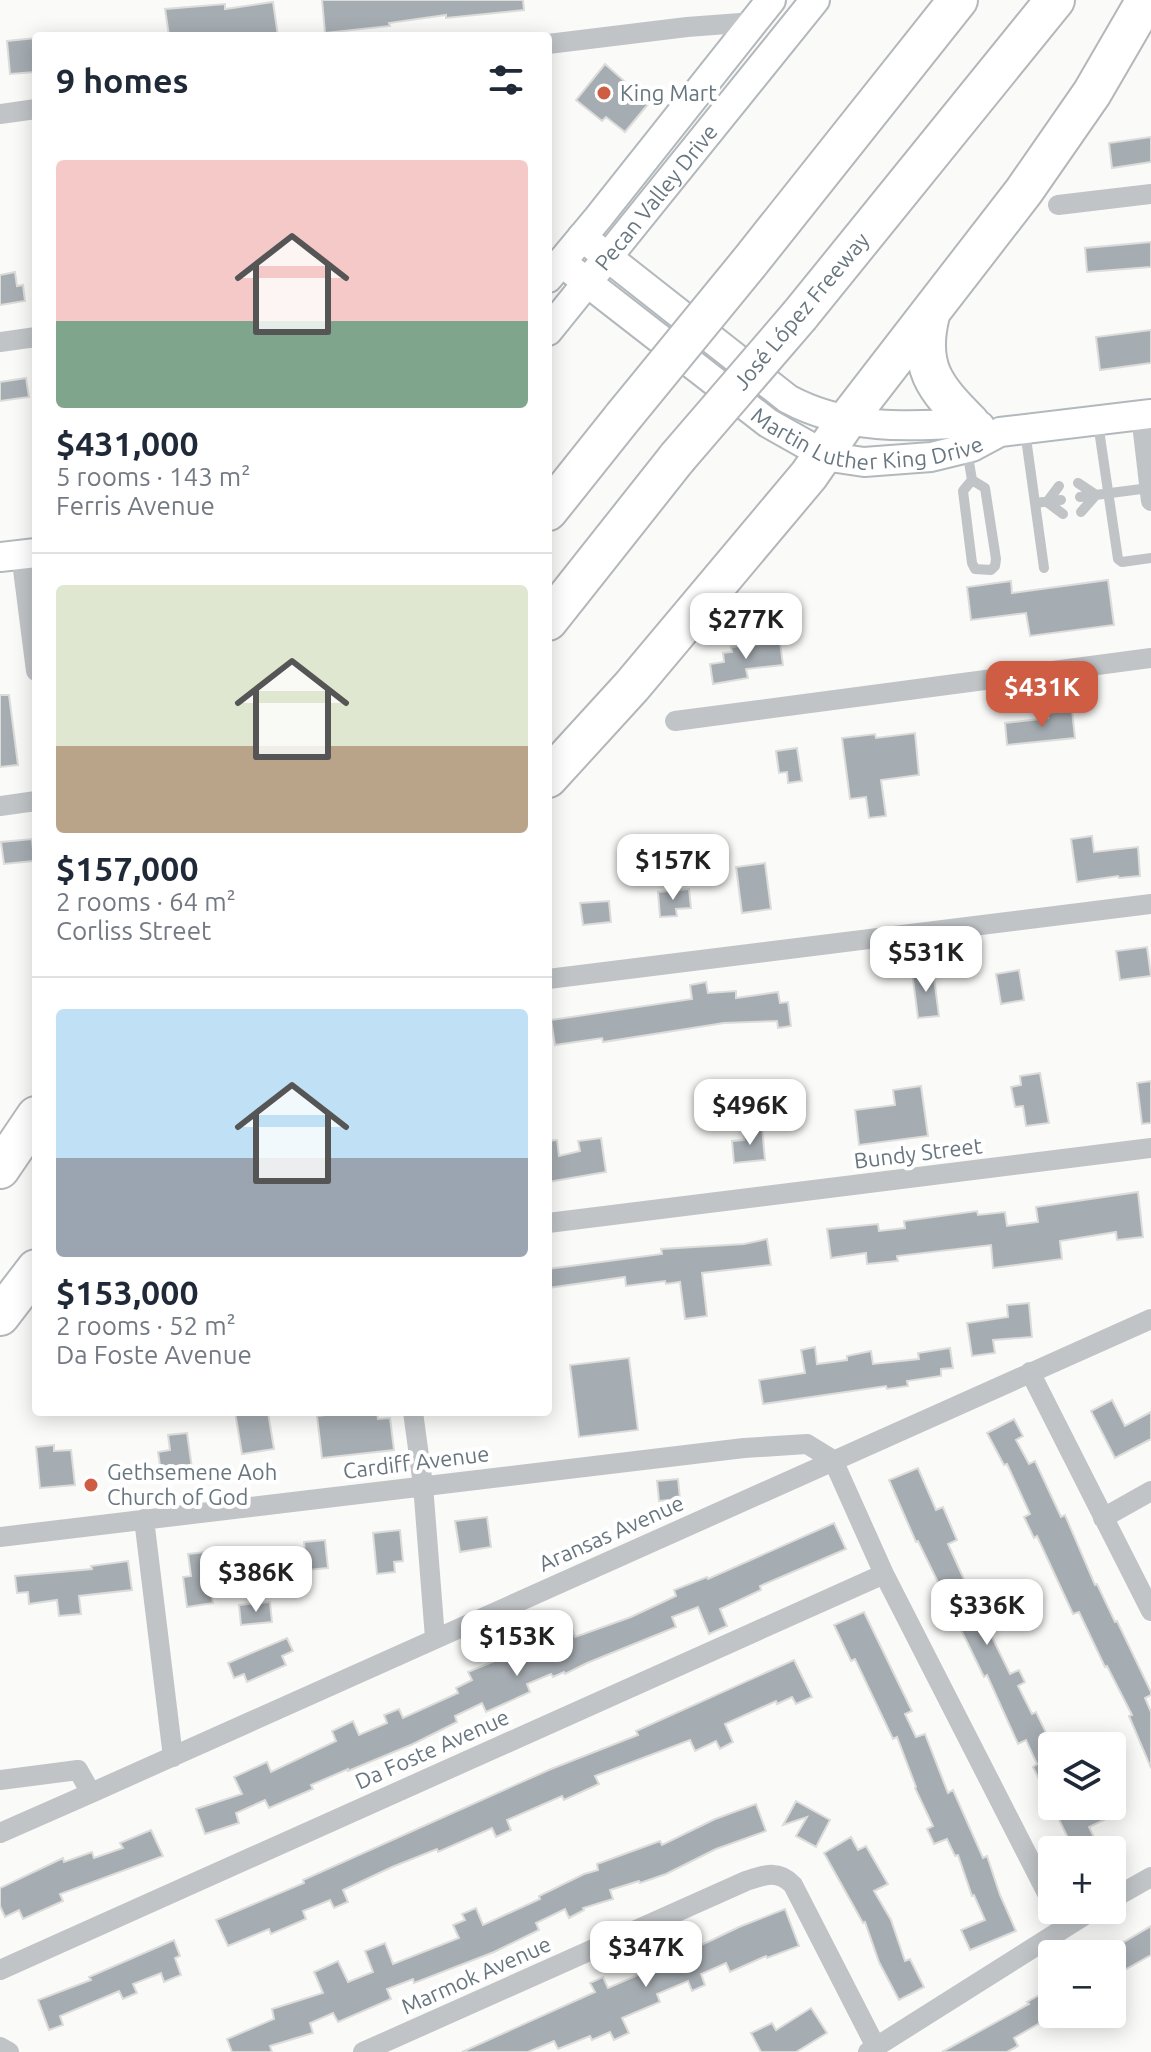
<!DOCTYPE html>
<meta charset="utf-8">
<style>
:root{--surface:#fff;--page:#f6f6f7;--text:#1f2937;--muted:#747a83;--line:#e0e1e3;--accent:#ce5d44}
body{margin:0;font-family:Ubuntu,sans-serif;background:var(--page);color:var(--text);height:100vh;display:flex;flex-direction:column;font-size:30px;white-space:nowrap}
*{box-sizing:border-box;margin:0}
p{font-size:26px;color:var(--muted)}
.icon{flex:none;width:44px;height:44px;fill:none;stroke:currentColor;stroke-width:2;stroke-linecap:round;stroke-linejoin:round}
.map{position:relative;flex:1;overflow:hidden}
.panel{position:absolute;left:32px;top:32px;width:520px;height:1384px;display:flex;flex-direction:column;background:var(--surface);border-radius:8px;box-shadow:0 4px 20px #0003}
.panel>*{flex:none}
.controls{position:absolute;left:1038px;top:1732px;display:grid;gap:16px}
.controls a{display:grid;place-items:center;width:88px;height:88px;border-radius:8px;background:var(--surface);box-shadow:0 4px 20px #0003;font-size:40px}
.price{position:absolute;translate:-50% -68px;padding:0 18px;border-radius:16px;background:#fff;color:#222;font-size:26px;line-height:52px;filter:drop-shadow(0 2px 4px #0008)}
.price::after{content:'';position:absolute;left:50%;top:48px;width:24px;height:18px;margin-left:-12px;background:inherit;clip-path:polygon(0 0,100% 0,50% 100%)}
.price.on{background:var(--accent);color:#fff}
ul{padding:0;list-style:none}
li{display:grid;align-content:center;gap:16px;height:424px;padding:0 24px}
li+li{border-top:2px solid var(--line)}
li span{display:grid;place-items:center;height:248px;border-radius:8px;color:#555}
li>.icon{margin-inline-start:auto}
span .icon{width:144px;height:144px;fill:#fffc;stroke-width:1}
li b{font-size:34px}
h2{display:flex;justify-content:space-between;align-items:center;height:96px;padding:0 24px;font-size:34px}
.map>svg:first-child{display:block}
</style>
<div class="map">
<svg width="1151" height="2052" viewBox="0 0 1151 2052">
<rect width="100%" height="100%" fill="#fafaf8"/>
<!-- building -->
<path fill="#a6adb2" stroke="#dcdcda" stroke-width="2" d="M 322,0 L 523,0 L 524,10 L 446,18 L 446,15 L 389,23 L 390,26 L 325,33 Z
M 273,2 L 278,36 L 169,36 L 165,9 L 225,4 L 225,9 Z
M 36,38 L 36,72 L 10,74 L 7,41 Z
M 605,64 L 649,103 L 625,132 L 606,117 L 602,121 L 576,100 Z
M 1151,137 L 1151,162 L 1112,168 L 1109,143 Z
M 1151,242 L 1151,267 L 1087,272 L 1085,248 Z
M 15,272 L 17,286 L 23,285 L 25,301 L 0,305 L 0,275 Z
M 1151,330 L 1151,363 L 1100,370 L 1096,337 Z
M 26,378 L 29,397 L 0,401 L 0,382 Z
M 1108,580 L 1114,625 L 1030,636 L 1026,613 L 971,620 L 967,587 L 1011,581 L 1012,593 Z
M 780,642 L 783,665 L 746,669 L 748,678 L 713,684 L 710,664 L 724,662 L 723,653 L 732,652 L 731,647 Z
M 0,695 L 9,695 L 18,765 L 0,767 Z
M 1072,710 L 1075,738 L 1007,745 L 1005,723 L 1048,718 L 1048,713 Z
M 915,733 L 919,775 L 881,780 L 886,816 L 869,818 L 866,797 L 850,799 L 842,738 L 875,734 L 876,738 Z
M 797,748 L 802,781 L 788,783 L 787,772 L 779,773 L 776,751 Z
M 1092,836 L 1094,852 L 1138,847 L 1140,876 L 1119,878 L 1118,876 L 1077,882 L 1071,839 Z
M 32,839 L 34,861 L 4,864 L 1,842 Z
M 765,863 L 771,909 L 742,913 L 736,867 Z
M 689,889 L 691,908 L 676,909 L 677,916 L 660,917 L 658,892 Z
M 609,901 L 611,922 L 583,925 L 580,903 Z
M 1147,947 L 1151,976 L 1120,980 L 1116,951 Z
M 933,970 L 939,1016 L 918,1018 L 912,972 Z
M 1019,970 L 1024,1000 L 1001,1004 L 996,974 Z
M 706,982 L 708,993 L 736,991 L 736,998 L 778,992 L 780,1003 L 788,1002 L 791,1026 L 778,1028 L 777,1021 L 724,1023 L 603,1042 L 602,1038 L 555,1045 L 551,1020 L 692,999 L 690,985 Z
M 1040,1073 L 1049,1123 L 1026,1126 L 1023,1106 L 1015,1107 L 1011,1087 L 1021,1085 L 1020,1076 Z
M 1151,1081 L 1151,1123 L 1142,1124 L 1137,1083 Z
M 921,1086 L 928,1136 L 859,1145 L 855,1110 L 895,1105 L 893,1090 Z
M 762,1127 L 765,1160 L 734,1163 L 732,1141 L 744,1140 L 743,1129 Z
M 601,1138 L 606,1172 L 548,1182 L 548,1141 L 557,1140 L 559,1156 L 580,1151 L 578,1141 Z
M 1138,1192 L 1143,1237 L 1117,1240 L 1116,1232 L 1060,1241 L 1062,1259 L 993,1268 L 991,1245 L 897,1256 L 898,1261 L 867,1264 L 866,1253 L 831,1258 L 827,1229 L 878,1224 L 879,1231 L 905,1228 L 904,1221 L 977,1211 L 978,1215 L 1005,1212 L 1007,1226 L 1038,1222 L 1036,1207 Z
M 767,1239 L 771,1265 L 702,1273 L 707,1316 L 685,1319 L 680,1282 L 666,1284 L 665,1281 L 626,1286 L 625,1277 L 548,1288 L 548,1269 L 662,1254 L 661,1249 L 744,1244 Z
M 1029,1303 L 1032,1337 L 993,1340 L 995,1353 L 972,1356 L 967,1323 L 1008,1317 L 1007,1305 Z
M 815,1347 L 817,1364 L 847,1360 L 847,1356 L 871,1351 L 873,1364 L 919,1359 L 918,1353 L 950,1348 L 953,1368 L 941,1369 L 941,1376 L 907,1381 L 908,1386 L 887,1389 L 886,1386 L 763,1404 L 759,1380 L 805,1373 L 801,1350 Z
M 629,1358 L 638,1430 L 579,1437 L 570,1365 Z
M 1112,1400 L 1125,1426 L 1151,1412 L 1151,1439 L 1115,1458 L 1091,1411 Z
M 235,1412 L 268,1412 L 274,1449 L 242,1454 Z
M 351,1412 L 377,1412 L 378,1419 L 390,1418 L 394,1450 L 322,1458 L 317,1416 Z
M 1014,1419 L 1023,1436 L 1016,1440 L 1029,1464 L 1035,1461 L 1061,1517 L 1065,1515 L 1095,1585 L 1097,1584 L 1115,1622 L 1117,1621 L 1151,1692 L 1151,1695 L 1145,1698 L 1151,1712 L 1151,1768 L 1129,1716 L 1132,1715 L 1107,1666 L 1105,1667 L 1079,1612 L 1073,1614 L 1037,1536 L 1034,1538 L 1024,1517 L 1030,1514 L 1007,1464 L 1004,1465 L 987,1433 Z
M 187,1433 L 193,1475 L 162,1479 L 158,1452 L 170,1450 L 168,1435 Z
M 54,1445 L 54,1451 L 71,1450 L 75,1485 L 40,1488 L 36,1447 Z
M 918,1468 L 936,1510 L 943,1507 L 957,1540 L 948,1544 L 967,1586 L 1010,1674 L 1019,1670 L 1025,1682 L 1018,1686 L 1032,1714 L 1036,1712 L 1052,1745 L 1052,1806 L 1097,1806 L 1104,1820 L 1089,1827 L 1100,1850 L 1074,1850 L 1033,1767 L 1037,1764 L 1026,1740 L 1018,1744 L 987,1675 L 984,1677 L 918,1541 L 916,1542 L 889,1480 Z
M 678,1479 L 680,1499 L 659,1501 L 657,1481 Z
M 487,1517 L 491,1547 L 460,1552 L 455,1521 Z
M 834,1523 L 846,1549 L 760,1586 L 761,1590 L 720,1609 L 727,1626 L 709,1634 L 698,1607 L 672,1617 L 676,1627 L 587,1663 L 565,1674 L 564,1672 L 553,1677 L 551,1674 L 527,1684 L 530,1692 L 486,1712 L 482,1703 L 455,1716 L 457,1722 L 413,1744 L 348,1771 L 348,1769 L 311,1785 L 313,1789 L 269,1808 L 265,1800 L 236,1813 L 239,1823 L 205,1834 L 196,1809 L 242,1794 L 234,1777 L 267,1762 L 271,1772 L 336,1741 L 332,1731 L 353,1721 L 359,1735 L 387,1723 L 384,1715 L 399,1709 L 403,1718 L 458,1693 L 456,1688 L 472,1680 L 468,1672 L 572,1629 L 575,1637 L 631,1617 L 676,1596 L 674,1590 L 707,1577 L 708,1579 Z
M 400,1530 L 403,1561 L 394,1562 L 395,1572 L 377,1574 L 373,1533 Z
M 325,1540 L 328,1568 L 307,1570 L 304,1542 Z
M 206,1552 L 213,1603 L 187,1607 L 183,1577 L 191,1576 L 188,1554 Z
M 128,1561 L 132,1590 L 79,1596 L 81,1614 L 59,1616 L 57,1600 L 29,1604 L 28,1592 L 17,1593 L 15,1576 L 92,1569 L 91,1566 Z
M 270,1602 L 272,1622 L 241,1625 L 239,1605 Z
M 864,1612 L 912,1711 L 905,1714 L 916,1737 L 925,1734 L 948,1793 L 953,1790 L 983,1858 L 987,1856 L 1000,1895 L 1016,1931 L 970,1950 L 961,1930 L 985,1920 L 974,1895 L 972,1896 L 958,1855 L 955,1856 L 947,1839 L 934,1844 L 927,1829 L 933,1826 L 915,1788 L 916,1787 L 897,1737 L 893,1739 L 855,1659 L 851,1661 L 834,1625 Z
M 287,1638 L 293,1651 L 282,1656 L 286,1665 L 247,1682 L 244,1674 L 234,1678 L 228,1663 Z
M 794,1660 L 812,1697 L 796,1704 L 792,1697 L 777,1704 L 776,1701 L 725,1724 L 733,1742 L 720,1749 L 716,1741 L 695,1751 L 690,1740 L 595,1776 L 599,1784 L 564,1800 L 562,1796 L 507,1820 L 511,1830 L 496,1837 L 492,1828 L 438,1852 L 437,1849 L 392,1867 L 343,1890 L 348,1902 L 334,1908 L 330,1900 L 303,1911 L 306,1919 L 271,1934 L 269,1929 L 228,1946 L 216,1920 L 304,1883 L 303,1880 L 551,1769 L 638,1735 L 636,1731 Z
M 796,1801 L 830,1820 L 816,1847 L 796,1836 L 807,1817 L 783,1825 Z
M 756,1804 L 766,1831 L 716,1849 L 666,1874 L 640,1883 L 639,1881 L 610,1890 L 613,1899 L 583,1908 L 584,1910 L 569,1918 L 565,1909 L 536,1923 L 539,1930 L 494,1952 L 414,1983 L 413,1979 L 387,1989 L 391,1999 L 338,2022 L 333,2013 L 310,2023 L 313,2033 L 270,2046 L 272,2052 L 232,2052 L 227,2039 L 274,2019 L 272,2009 L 323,1993 L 314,1972 L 338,1961 L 348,1982 L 373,1972 L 365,1951 L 385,1943 L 393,1964 L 459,1938 L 453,1925 L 465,1920 L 462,1914 L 476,1908 L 483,1925 L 540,1899 L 539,1896 L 584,1874 L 598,1870 L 597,1864 L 660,1841 L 662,1845 L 715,1819 Z
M 151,1830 L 163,1856 L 60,1894 L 63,1901 L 23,1919 L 19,1910 L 5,1917 L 0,1906 L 0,1888 L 63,1858 L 64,1862 L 92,1852 L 94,1858 L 123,1848 L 120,1843 Z
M 851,1837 L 858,1850 L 866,1846 L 888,1884 L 874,1891 L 891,1920 L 905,1961 L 910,1959 L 924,1987 L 899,2000 L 879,1962 L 865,1922 L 863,1923 L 824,1853 Z
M 785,1909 L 799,1946 L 767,1958 L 766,1956 L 730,1972 L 726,1963 L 701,1974 L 705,1985 L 692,1991 L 688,1981 L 657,1994 L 660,2002 L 622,2018 L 629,2033 L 614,2040 L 610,2032 L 592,2040 L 590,2036 L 558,2049 L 554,2041 L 528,2052 L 462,2052 L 595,1992 L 590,1983 L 603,1977 L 608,1988 L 696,1950 L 695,1948 L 739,1927 Z
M 1151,1926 L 1151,1955 L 1112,1977 L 1112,1949 Z
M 174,1940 L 180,1956 L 175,1958 L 181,1975 L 164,1982 L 161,1973 L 133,1984 L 137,1993 L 123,1999 L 119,1991 L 60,2016 L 63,2025 L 49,2030 L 38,2000 L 91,1980 L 89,1977 Z
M 1052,1988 L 1052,2016 L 1014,2038 L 1018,2046 L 1007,2052 L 942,2052 L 1029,2004 L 1027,2002 Z
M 811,2008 L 827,2033 L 796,2052 L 761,2052 L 751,2033 L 772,2023 L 776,2030 Z"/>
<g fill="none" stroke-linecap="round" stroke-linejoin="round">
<!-- secondary casing -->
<g stroke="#b2b8bc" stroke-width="32">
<g id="secondary">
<path d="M 582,237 L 788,399 C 846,430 907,427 970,423 L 980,426"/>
<path id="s1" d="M 561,262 L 768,423 L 823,454 L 837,458 L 864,462 L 931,457 L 972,447 L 1000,432 L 1151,414"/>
<path d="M 548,278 L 598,218 L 771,0"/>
<path id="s2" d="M 548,331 L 815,0"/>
<path d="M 0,557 L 36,553"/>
</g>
</g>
<!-- motorway casing -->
<g stroke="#b4b7ba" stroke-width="42">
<path id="motorway" d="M 749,263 L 958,0
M 800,315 L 1055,0
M 930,315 C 917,367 935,388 970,423
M 548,511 L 623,417
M 548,621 L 677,458
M 548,778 L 632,686 L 809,475 L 847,420 L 1024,191 L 1092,93 L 1146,0
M 0,1169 L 36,1116
M 0,1316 L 36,1269"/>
</g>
<!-- service -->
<path stroke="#c0c4c7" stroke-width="10" d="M 1098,423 L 1118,559 L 1122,562 L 1151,558
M 1025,431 L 1044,568
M 967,450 L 972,480 L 963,491 L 972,563 L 975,569 L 991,570 L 995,566 L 996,559 L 985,488 L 972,480
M 1078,483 L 1096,495
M 1080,497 L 1149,488
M 1047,502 L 1063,514
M 1047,502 L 1059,486
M 1035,503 L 1061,500
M 1081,512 L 1096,495"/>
<!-- minor -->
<path stroke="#c0c4c7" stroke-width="20" d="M 548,44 L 687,27 L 754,22
M 0,114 L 36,109
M 1058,205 L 1151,194
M 0,342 L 36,337
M 1141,415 L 1151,501
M 21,554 L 36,671
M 675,721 L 1151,658
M 0,806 L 36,801
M 548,979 L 1151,904
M 548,1223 L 1151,1148
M 1030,1372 L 1151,1611
M 413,1412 L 423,1485 L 435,1638
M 1103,1518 L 1151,1491
M 144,1519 L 173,1757
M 0,1537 L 744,1448 L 807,1444 L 833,1460 L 884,1574 L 1052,1903
M 0,1780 L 78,1770 L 91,1793 L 0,1833
M 91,1793 L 1151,1319
M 1112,1899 L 1151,1877
M 0,1970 L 884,1574
M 0,2047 L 9,2052
M 363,2052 L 746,1881 C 764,1875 778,1869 793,1885 L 876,2047
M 868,2052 L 1093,1910"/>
<!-- secondary -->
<use href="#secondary" stroke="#fff" stroke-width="28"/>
<!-- motorway -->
<use href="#motorway" stroke="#fff" stroke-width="38"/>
<!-- motorway-bridge casing -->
<g stroke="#b4b7ba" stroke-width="42" stroke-linecap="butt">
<path id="motorway-bridge" d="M 623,417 L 749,263
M 677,458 L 800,315"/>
</g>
<!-- motorway-bridge -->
<use href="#motorway-bridge" stroke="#fff" stroke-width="38"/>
</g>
<!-- markers -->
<g fill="#ce5d44" stroke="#fff" stroke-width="3">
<circle cx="604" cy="93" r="8"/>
<circle cx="91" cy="1485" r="8"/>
</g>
<g text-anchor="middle" stroke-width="8" stroke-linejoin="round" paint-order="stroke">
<!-- poi labels -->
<g font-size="22" fill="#68767f" stroke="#fff" text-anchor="start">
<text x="620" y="101">King Mart</text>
<text x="107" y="1480">Gethsemene Aoh<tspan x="107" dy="25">Church of God</tspan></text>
</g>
<!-- street labels -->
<g font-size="22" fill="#68767f" stroke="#fff">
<text dy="8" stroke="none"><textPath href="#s2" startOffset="172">Pecan Valley Drive</textPath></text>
<text transform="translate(801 311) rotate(-50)" y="8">José López Freeway</text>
<text dy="8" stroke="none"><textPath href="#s1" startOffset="366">Martin Luther King Drive</textPath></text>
<text transform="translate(918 1153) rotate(-7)" y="8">Bundy Street</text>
<text transform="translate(416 1462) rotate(-7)" y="8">Cardiff Avenue</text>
<text transform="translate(611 1533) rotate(-24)" y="8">Aransas Avenue</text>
<text transform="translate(432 1749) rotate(-24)" y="8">Da Foste Avenue</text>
<text transform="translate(476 1975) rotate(-24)" y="8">Marmok Avenue</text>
</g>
</g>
</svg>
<div class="controls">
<a><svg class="icon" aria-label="layers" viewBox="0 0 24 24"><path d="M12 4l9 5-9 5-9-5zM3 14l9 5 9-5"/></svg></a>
<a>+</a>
<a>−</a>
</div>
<b class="price" style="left:746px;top:661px">$277K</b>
<b class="price on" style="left:1042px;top:729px">$431K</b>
<b class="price" style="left:673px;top:902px">$157K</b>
<b class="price" style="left:926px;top:994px">$531K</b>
<b class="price" style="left:750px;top:1147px">$496K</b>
<b class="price" style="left:256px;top:1614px">$386K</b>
<b class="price" style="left:987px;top:1647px">$336K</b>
<b class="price" style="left:517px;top:1678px">$153K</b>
<b class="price" style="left:646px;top:1989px">$347K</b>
<section class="panel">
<h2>9 homes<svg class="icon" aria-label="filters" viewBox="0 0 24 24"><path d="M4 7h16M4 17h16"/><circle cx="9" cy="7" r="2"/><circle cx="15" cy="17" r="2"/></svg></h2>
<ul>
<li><span style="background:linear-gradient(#f6c9c9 65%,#7fa58c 0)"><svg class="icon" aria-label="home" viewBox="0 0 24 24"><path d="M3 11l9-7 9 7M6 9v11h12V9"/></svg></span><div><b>$431,000</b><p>5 rooms · 143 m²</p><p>Ferris Avenue</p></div></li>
<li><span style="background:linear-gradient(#dfe7d0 65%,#b9a48a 0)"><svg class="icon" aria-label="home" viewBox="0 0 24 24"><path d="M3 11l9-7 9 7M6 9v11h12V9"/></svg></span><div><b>$157,000</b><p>2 rooms · 64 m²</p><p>Corliss Street</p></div></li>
<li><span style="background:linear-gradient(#bfe0f5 60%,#9aa5b1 0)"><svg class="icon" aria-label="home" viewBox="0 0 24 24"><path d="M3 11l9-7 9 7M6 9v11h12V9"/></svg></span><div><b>$153,000</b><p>2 rooms · 52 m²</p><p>Da Foste Avenue</p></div></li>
</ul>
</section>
</div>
